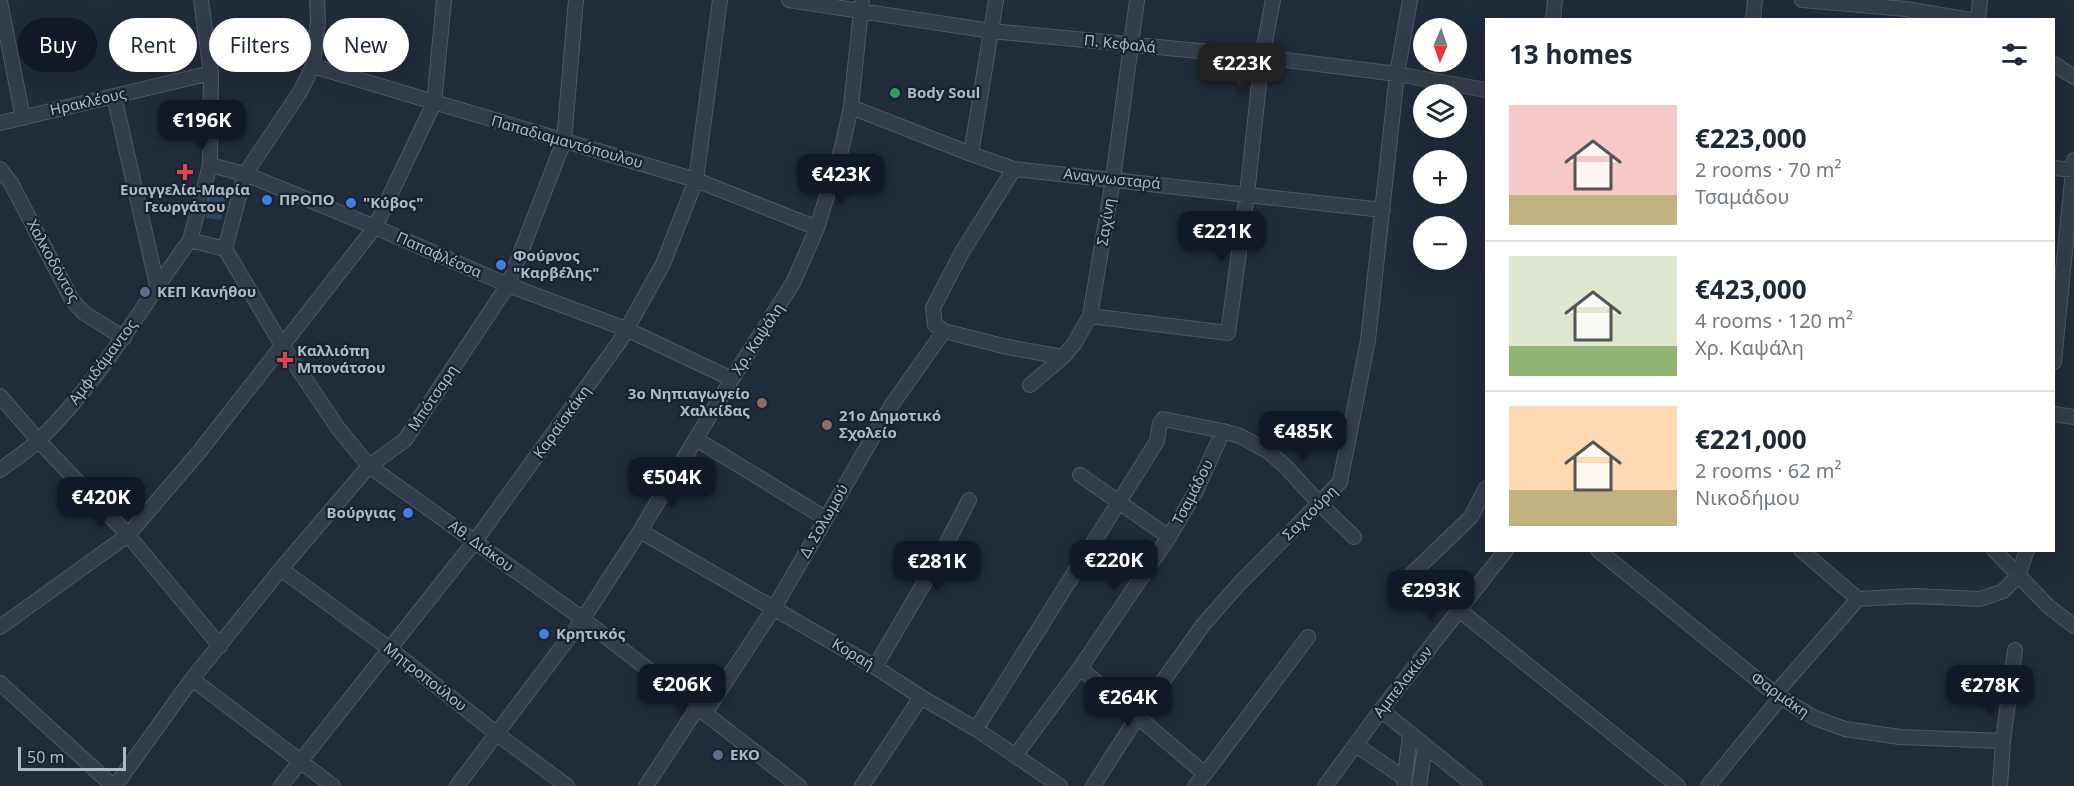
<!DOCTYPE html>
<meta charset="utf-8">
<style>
:root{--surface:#fff;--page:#f6f6f7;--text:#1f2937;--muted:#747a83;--line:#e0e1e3;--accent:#111827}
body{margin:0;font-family:"Noto Sans",sans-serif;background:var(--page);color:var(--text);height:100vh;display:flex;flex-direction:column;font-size:22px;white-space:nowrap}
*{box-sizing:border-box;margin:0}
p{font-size:20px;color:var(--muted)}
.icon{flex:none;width:33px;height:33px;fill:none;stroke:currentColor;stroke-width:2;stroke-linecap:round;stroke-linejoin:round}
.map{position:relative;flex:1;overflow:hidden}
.sheet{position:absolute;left:1485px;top:18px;width:570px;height:534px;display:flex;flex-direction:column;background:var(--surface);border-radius:0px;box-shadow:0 6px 24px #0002}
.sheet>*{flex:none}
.top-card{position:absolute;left:18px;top:18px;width:570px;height:54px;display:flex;gap:12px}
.needle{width:39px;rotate:182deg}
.tools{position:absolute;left:1413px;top:18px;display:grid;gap:12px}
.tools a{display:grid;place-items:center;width:54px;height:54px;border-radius:50%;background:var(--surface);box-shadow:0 6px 24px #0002;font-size:30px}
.scale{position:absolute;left:18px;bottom:15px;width:108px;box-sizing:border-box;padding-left:6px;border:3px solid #afb8c8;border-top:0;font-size:16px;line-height:21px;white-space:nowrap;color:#afb8c8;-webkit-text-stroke:4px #192230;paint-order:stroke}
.price{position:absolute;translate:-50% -51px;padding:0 14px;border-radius:12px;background:var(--accent);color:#fff;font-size:20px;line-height:39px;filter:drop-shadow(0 2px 3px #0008)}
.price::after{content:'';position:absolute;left:50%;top:36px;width:18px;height:14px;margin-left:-9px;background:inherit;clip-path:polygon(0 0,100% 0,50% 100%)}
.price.active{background:#222;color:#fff}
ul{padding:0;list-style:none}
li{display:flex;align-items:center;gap:18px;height:150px;padding:0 24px}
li+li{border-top:2px solid var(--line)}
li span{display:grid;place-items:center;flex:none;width:168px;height:120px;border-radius:0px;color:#555}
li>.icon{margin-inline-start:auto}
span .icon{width:72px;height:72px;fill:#fffc;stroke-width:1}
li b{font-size:26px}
h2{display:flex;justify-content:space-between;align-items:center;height:72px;padding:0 24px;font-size:26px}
.tag{padding:0 21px;border-radius:27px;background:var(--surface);box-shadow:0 6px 24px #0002;font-size:21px;line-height:54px}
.tag.active{background:var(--accent);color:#fff}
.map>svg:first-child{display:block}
</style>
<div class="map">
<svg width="2074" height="786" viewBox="0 0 2074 786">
<rect width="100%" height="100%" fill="#202b3b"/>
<!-- water -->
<path fill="#314462" d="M 210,191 L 226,194 L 221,220 L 206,218 Z"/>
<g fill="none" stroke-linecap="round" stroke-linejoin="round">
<!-- minor casing -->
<g stroke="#4f5866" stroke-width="16">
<path id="minor" d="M 201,0 L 211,73 L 210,165
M 317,0 L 318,19 L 313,66 L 300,92 L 245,174 L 375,227 L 508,285 L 626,329 L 732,379
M 789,0 L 991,31 L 1262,57 L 1397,74 L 1486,90
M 1802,0 L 1906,9 L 1970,20
M 0,1 L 23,118
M 1553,20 L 1555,0
M 1753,20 L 1755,0
M 1978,20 L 1980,0
M 2054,64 L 2074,77
M 313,66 L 696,180 L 817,228
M 114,96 L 157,285
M 851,107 L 971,154 L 1014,169 L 1383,210
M 0,123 L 211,73
M 971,154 L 996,0
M 210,165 L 245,174 L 225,249 L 190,240 Z
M 2054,168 L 2074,170
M 0,169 L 11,183 L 72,300 L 84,313 L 124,338
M 1014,169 L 962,252 L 933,308 L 935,325 L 944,331 L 1007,347 L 1063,357
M 225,249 L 282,345 L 338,428 L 369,466 L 583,619 L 799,786
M 1090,316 L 1228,333 L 1247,194 L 1262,57 L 1273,0
M 2054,362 L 2074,160
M 1030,385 L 1063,357 L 1074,344 L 1090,316 L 1113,179 L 1137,0
M 0,396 L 39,441 L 128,535 L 220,646
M 2054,414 L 2074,417
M 696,439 L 825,518
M 0,470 C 13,460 28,451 40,439 C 100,381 141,307 190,240
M 1080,475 L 1169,537
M 640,531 L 875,667 L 921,697 L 976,729 L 1060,786
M 1598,550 L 1775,694 L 1815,718 L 1845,729 L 1900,737 L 2003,741
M 1801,550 L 1858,599 L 1913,596 L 1980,599 L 1992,595 L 2003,591 L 2018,576 L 2027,550
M 1994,550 L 2048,606 L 2074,626
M 281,569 L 390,649 L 497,734 L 567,786
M 1396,589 L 1471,517 L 1486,488
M 1459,610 L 1678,786
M 0,627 L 128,535 L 199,452 L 375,227 L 434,103 L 444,0
M 875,667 L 940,556 L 969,500
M 1080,668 L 1205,774 L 1195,786
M 192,679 L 333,786
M 0,683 L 113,786
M 1775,694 L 1858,599
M 1381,710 L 1475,786
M 705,713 L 774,608 L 891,406 L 944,331
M 976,729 L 1139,470 L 1157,441 L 1160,423 L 1163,419 L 1223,431 L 1240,436 L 1269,452 L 1286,467 L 1319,503 L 1354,537
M 1356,745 L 1404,778
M 1015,756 L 1080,668 L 1169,537 L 1195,493 L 1223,431
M 1205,774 L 1308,637
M 1404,783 L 1410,735
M 115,786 L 192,679 L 281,569 L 369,466 L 405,440 L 508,285 L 564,141 L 576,0
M 281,786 L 475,541 L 620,341 L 663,264 L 696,180 L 720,0
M 457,786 L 583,619 L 640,531 L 732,379 L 793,283 L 817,228 L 842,147 L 851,107 L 862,0
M 646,786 L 698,707
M 862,786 L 921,697
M 1093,786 L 1138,716 L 1203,625 L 1239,584 L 1340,482 L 1368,340 L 1397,74 L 1410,0
M 1325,786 L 1381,710 L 1506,550
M 1419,786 L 1425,747
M 1708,786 L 1780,698
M 2000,786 L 2003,741 L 2015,650"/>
</g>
<!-- minor -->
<use href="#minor" stroke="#343d4c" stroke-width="14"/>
</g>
<!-- markers -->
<circle fill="#2e9e5b" stroke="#192230" stroke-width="2" cx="895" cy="93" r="6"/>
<g fill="#e0444e" stroke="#192230" stroke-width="2">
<path d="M182 163h6v6h6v6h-6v6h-6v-6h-6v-6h6z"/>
<path d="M282 351h6v6h6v6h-6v6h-6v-6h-6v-6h6z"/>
</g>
<g fill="#3f7fe0" stroke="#192230" stroke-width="2">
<circle cx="267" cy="200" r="6"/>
<circle cx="351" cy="203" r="6"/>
<circle cx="501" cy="265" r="6"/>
<circle cx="408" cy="513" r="6"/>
<circle cx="544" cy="634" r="6"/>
</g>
<g fill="#5c6f8a" stroke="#192230" stroke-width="2">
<circle cx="145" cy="292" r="6"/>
<circle cx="718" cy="755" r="6"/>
</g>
<g fill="#8d6e63" stroke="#192230" stroke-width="2">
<circle cx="762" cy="403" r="6"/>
<circle cx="827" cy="425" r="6"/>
</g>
<g text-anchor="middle" stroke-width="4.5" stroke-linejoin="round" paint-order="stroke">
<!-- street labels -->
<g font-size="15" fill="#afb8c8" stroke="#192230">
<text transform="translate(1120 44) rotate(6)" y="5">Π. Κεφαλά</text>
<text transform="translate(88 102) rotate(-13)" y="5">Ηρακλέους</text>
<text transform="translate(567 142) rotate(16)" y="5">Παπαδιαμαντόπουλου</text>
<text transform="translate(1112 179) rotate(6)" y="5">Αναγνωσταρά</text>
<text transform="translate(1106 222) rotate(-81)" y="5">Σαχίνη</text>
<text transform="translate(439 255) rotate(24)" y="5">Παπαφλέσσα</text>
<text transform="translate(53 261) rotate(61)" y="5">Χαλκοδόντος</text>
<text transform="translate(758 339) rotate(-57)" y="5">Χρ. Καψάλη</text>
<text transform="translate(103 362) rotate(-53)" y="5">Αμφιδάμαντος</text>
<text transform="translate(433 398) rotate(-56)" y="5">Μπότσαρη</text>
<text transform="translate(562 422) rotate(-54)" y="5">Καραϊσκάκη</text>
<text transform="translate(1193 492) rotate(-63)" y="5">Τσαμάδου</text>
<text transform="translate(1310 513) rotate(-45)" y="5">Σαχτούρη</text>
<text transform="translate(824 521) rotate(-60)" y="5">Δ. Σολωμού</text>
<text transform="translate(481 546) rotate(36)" y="5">Αθ. Διάκου</text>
<text transform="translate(853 654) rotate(31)" y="5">Κοραή</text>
<text transform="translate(425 677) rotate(38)" y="5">Μητροπούλου</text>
<text transform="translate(1403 682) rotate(-52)" y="5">Αμπελακίων</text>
<text transform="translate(1780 695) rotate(35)" y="5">Φαρμάκη</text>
</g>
<!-- poi labels -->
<g font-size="15" font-weight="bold" fill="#afb8c8" stroke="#192230" text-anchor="start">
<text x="907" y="98">Body Soul</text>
<text x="185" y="195" text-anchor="middle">Ευαγγελία-Μαρία<tspan x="185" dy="17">Γεωργάτου</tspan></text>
<text x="279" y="205">ΠΡΟΠΟ</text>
<text x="363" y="208">"Κύβος"</text>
<text x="513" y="261">Φούρνος<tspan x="513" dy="17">"Καρβέλης"</tspan></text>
<text x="157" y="297">ΚΕΠ Κανήθου</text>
<text x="297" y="356">Καλλιόπη<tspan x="297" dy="17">Μπονάτσου</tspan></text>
<text x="750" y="399" text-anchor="end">3ο Νηπιαγωγείο<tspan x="750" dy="17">Χαλκίδας</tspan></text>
<text x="839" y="421">21ο Δημοτικό<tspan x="839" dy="17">Σχολείο</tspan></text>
<text x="396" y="518" text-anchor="end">Βούργιας</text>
<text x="556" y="639">Κρητικός</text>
<text x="730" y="760">ΕΚΟ</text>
</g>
</g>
</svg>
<div class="tools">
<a><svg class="needle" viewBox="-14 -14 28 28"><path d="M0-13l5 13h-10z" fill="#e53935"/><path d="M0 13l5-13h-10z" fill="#747a83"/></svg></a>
<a><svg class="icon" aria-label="layers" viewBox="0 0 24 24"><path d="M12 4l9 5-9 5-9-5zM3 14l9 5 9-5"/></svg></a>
<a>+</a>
<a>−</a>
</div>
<div class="scale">50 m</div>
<b class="price active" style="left:1242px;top:94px">€223K</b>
<b class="price" style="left:202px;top:151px">€196K</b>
<b class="price" style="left:841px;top:205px">€423K</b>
<b class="price" style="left:1222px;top:262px">€221K</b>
<b class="price" style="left:1303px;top:462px">€485K</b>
<b class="price" style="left:672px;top:508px">€504K</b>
<b class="price" style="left:101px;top:528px">€420K</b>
<b class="price" style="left:1114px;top:591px">€220K</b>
<b class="price" style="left:937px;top:592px">€281K</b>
<b class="price" style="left:1431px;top:621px">€293K</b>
<b class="price" style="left:682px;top:715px">€206K</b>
<b class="price" style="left:1990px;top:716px">€278K</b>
<b class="price" style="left:1128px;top:728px">€264K</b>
<div class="top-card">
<a class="tag active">Buy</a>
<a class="tag">Rent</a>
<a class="tag">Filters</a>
<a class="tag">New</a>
</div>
<section class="sheet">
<h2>13 homes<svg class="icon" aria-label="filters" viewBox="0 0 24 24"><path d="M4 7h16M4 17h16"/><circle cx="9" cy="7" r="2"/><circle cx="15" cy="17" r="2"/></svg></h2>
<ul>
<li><span style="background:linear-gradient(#f6c9c9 75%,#c2b280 0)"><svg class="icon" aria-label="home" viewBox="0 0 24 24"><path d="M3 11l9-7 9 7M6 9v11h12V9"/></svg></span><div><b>€223,000</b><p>2 rooms · 70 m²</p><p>Τσαμάδου</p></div></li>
<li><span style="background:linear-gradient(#dfe7d0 75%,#8fb573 0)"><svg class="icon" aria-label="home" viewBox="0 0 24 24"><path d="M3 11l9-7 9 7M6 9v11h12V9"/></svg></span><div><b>€423,000</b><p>4 rooms · 120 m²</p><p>Χρ. Καψάλη</p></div></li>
<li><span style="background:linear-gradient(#ffd9b3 70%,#c2b280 0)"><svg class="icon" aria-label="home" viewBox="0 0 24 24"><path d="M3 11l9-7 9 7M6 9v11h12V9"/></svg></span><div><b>€221,000</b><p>2 rooms · 62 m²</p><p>Νικοδήμου</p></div></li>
</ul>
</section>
</div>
